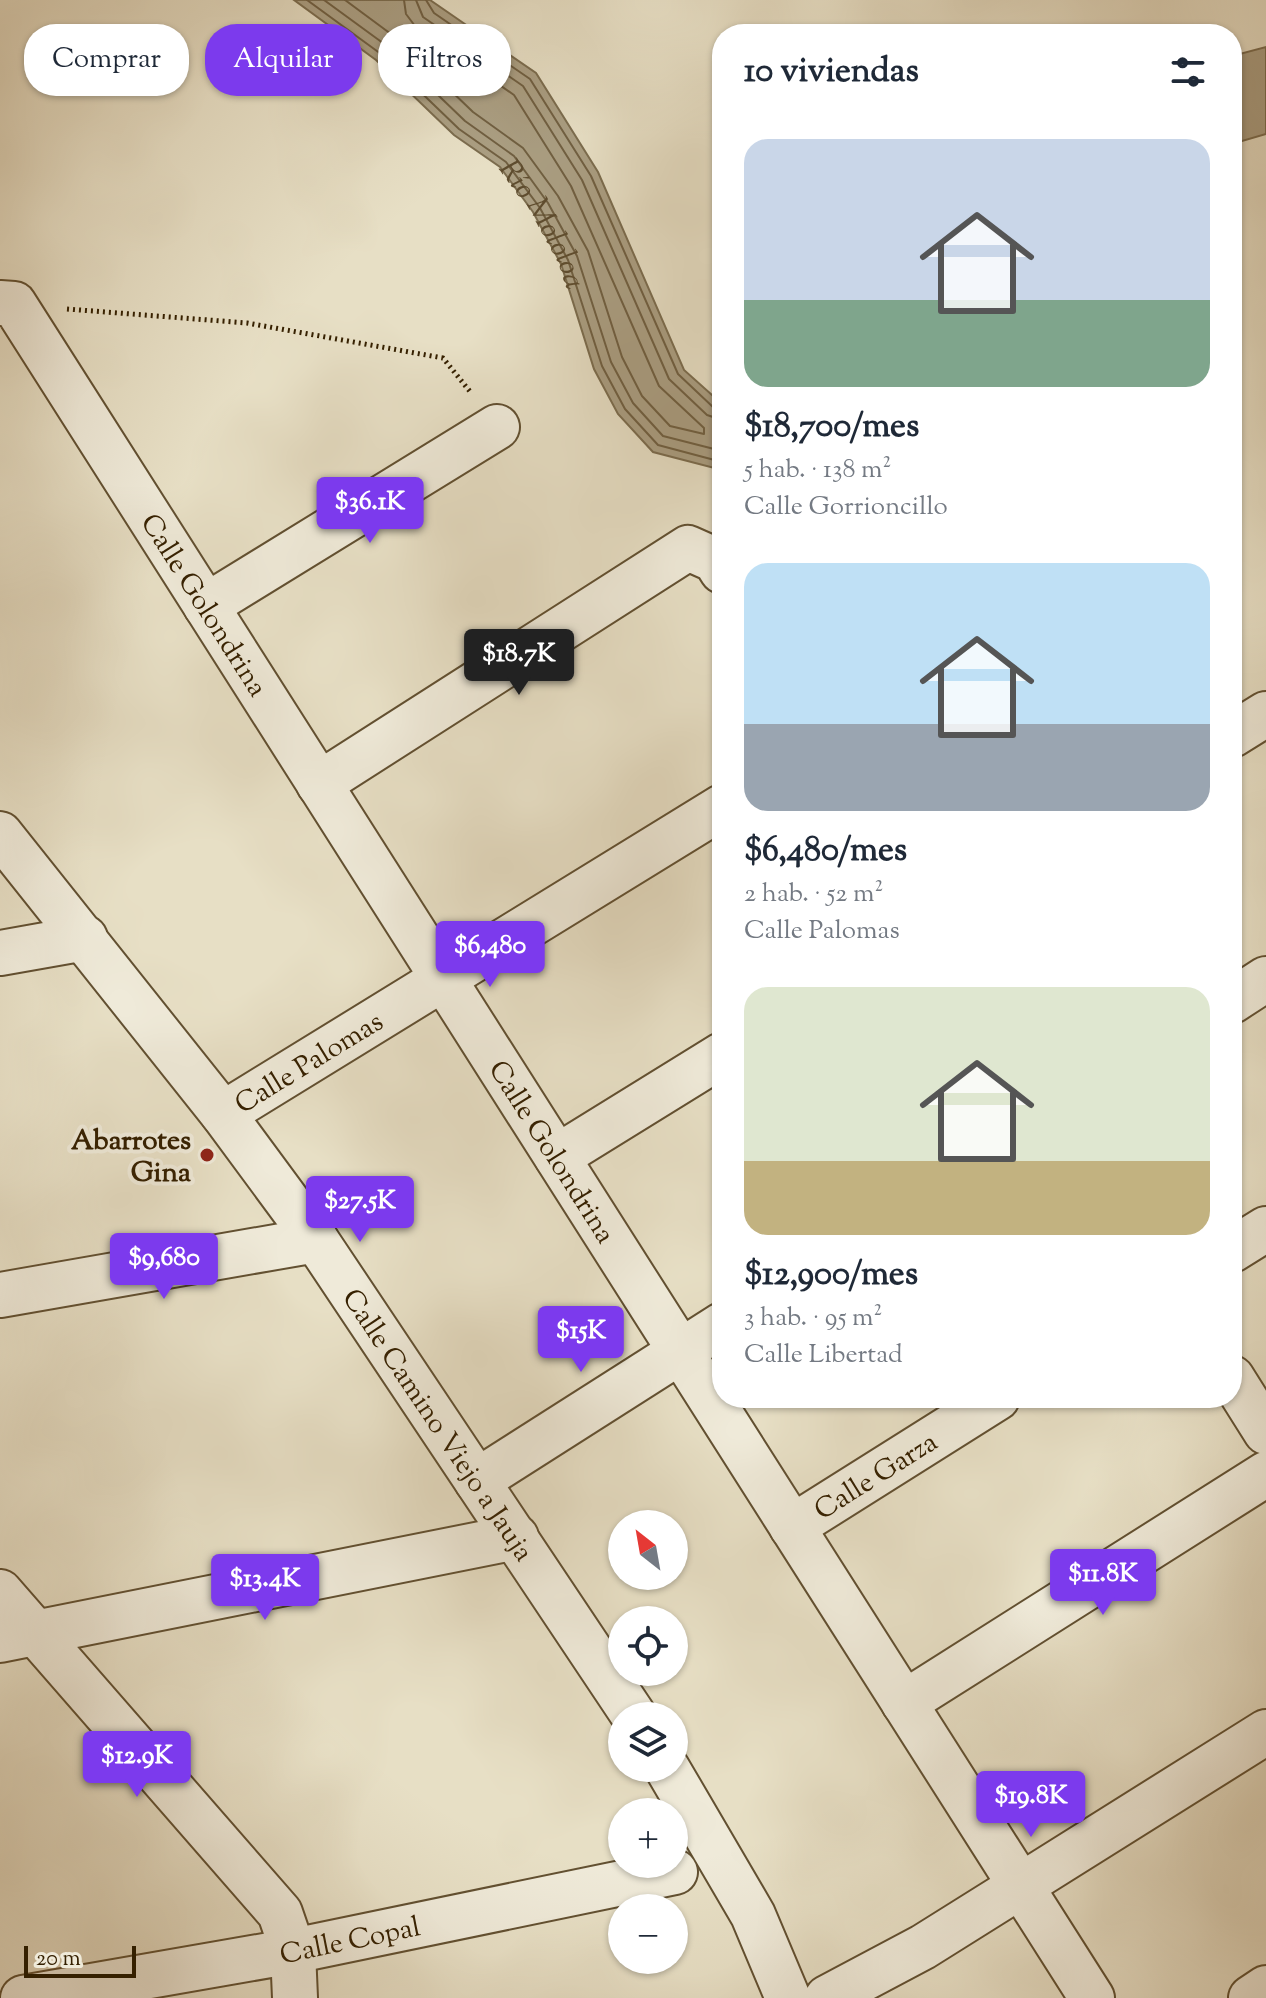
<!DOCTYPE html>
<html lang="es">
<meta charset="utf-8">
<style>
:root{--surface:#fff;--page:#f2f2f3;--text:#1f2937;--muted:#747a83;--accent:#7c3aed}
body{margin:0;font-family:"Sorts Mill Goudy",serif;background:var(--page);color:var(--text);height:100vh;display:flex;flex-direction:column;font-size:30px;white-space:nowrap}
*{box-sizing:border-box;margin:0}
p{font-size:26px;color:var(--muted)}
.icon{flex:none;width:44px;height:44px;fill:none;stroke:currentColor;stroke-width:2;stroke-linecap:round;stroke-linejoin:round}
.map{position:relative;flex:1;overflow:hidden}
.side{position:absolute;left:712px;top:24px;width:530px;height:1384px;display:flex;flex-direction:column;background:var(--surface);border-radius:32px;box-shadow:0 2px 6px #0004}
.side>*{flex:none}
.guide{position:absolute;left:24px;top:24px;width:568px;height:72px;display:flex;gap:16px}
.needle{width:52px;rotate:329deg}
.tools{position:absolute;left:608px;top:1510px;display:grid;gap:16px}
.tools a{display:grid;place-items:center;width:80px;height:80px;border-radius:50%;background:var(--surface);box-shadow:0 2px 6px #0004;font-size:40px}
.scale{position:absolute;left:24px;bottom:20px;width:112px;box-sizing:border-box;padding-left:8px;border:4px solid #352000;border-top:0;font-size:22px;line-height:28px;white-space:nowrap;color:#352000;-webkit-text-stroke:6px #efead9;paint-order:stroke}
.price{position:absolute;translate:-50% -68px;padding:0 18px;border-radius:8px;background:var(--accent);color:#fff;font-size:26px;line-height:52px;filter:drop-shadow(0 2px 4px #0008)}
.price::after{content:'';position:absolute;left:50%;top:48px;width:24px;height:18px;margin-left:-12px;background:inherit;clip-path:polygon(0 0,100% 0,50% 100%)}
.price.active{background:#222;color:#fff}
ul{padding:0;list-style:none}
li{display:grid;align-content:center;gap:16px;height:424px;padding:0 32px}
li span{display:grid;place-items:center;height:248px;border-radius:24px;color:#555}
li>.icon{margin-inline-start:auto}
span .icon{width:144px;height:144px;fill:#fffc;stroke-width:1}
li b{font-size:34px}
h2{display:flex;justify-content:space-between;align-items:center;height:96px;padding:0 32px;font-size:34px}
.tag{padding:0 28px;border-radius:32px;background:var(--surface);box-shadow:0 2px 6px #0004;font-size:28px;line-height:72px}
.tag.active{background:var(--accent);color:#fff}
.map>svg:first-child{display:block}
</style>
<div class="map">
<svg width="1266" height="1998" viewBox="0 0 1266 1998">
<rect width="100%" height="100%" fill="#e7dfc5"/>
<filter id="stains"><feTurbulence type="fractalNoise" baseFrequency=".0025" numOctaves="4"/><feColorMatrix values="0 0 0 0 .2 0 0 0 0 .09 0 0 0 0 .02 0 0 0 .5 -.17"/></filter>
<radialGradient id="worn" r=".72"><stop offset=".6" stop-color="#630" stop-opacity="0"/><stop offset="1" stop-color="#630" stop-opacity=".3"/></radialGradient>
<!-- water -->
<path fill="#aa9e82" stroke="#7b6c4e" stroke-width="2" d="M 294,0 L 430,0 L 536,73 L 598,172 L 684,370 L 722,404 L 722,470 L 653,452 L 618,414 L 594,369 L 561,264 L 533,212 L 500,167 L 454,135 L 376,60 Z
M 1266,47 L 1266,134 L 1232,144 L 1232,56 Z"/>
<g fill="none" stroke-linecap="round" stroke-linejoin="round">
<!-- shore -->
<g stroke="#705f41" stroke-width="2">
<path id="s1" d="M 307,0 L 381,54 L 459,129 L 506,162 L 540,208 L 568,260 L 602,366 L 625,409 L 658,445 L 722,462"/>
<path d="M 324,0 L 387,46 L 465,121 L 514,156 L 548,203 L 577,256 L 611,362 L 633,403 L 663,436 L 722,451"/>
<path d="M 345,0 L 395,37 L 473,112 L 523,148 L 558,196 L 588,251 L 622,357 L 642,396 L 670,426 L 704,434 L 704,428 L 659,386 L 571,186 L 514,95 L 415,26 L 406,14 L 404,0"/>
<path d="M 416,0 L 423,17 L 523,86 L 582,180 L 669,379 L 707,415 L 722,420"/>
<path d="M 426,0 L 434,13 L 530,79 L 591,176 L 678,374 L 714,408 L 722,410"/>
</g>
<!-- minor casing -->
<g stroke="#625031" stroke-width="48">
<g id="minor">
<path id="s2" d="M 0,303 L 14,304 L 1092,1998"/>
<path d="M 206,606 L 497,427"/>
<path d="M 1232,735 L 1266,714"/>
<path d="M 319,784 L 688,548 L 715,560 L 722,571"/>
<path id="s3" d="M 0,834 L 223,1114 L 316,1240 L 634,1716"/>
<path d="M 0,953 L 85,938"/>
<path d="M 1232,1001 L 1266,979"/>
<path id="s4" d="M 223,1114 L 722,807"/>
<path d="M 557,1157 L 722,1055"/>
<path d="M 1232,1250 L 1266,1229"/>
<path d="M 0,1295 L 316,1240"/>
<path d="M 1232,1378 L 1266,1432"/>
<path d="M 477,1481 L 722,1325"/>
<path id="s5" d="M 792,1527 L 997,1398"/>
<path d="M 0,1592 L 280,1913 L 293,1951 L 295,1998"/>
<path d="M 0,1640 L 516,1537"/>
<path d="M 904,1703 L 1266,1474"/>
<path d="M 667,1768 L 753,1915 L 788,1998"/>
<path id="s6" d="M 23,1998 L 293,1951 L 675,1872"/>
<path d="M 827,1998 L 923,1947 L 1266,1732"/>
<path d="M 1251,1998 L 1266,1988"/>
</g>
</g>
<!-- path -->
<path stroke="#352000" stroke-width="5" stroke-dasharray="2 4" stroke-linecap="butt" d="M 67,309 L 247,323 L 443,358 L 472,394"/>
<!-- minor -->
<use href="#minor" stroke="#efead9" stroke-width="44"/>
</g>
<!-- markers -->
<circle fill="#8f2418" stroke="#efead9" stroke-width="3" cx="207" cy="1155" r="8"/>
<g text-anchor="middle" stroke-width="8" stroke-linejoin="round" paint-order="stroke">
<!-- street labels -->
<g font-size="28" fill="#352000" stroke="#efead9">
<text dy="10" stroke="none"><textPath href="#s2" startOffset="370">Calle Golondrina</textPath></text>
<text dy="10" stroke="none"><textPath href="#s4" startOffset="100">Calle Palomas</textPath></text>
<text dy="10" stroke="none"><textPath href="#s2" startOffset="1018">Calle Golondrina</textPath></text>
<text dy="10" stroke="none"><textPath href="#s3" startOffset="736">Calle Camino Viejo a Jauja</textPath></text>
<text dy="10" stroke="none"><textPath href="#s5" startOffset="98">Calle Garza</textPath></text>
<text dy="10" stroke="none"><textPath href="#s6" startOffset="332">Calle Copal</textPath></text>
</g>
<!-- poi labels -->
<g font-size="28" font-weight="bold" fill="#352000" stroke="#efead9" text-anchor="end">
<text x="191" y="1149">Abarrotes<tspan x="191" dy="32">Gina</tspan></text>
</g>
<!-- water labels -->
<g font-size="30" font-style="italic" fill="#5e4c2e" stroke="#efead9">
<text dy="10" stroke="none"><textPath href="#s1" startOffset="330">Río Mololoa</textPath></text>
</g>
</g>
<rect width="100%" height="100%" filter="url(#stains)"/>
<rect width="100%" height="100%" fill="url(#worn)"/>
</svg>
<div class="tools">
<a><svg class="needle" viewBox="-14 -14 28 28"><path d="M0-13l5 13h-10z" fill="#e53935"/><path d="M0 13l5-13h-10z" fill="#747a83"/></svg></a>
<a><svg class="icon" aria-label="locate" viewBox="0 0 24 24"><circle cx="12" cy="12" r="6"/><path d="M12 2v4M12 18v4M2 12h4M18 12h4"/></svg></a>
<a><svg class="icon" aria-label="layers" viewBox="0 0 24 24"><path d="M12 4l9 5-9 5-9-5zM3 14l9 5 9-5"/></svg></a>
<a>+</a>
<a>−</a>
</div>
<div class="scale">20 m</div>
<b class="price" style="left:370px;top:545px">$36.1K</b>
<b class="price active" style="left:519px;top:697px">$18.7K</b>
<b class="price" style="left:490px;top:989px">$6,480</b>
<b class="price" style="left:360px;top:1244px">$27.5K</b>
<b class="price" style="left:164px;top:1301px">$9,680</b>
<b class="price" style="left:581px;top:1374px">$15K</b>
<b class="price" style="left:1103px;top:1617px">$11.8K</b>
<b class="price" style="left:265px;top:1622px">$13.4K</b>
<b class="price" style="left:137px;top:1799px">$12.9K</b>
<b class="price" style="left:1031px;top:1839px">$19.8K</b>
<div class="guide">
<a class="tag">Comprar</a>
<a class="tag active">Alquilar</a>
<a class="tag">Filtros</a>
</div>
<section class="side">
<h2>10 viviendas<svg class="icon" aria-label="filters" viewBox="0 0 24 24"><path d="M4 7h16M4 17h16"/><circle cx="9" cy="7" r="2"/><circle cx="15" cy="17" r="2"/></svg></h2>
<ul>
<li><span style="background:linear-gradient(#c9d6e8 65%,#7fa58c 0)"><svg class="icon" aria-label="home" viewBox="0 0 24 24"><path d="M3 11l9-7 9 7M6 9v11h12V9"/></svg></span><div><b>$18,700/mes</b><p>5 hab. · 138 m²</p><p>Calle Gorrioncillo</p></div></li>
<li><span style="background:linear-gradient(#bfe0f5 65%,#9aa5b1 0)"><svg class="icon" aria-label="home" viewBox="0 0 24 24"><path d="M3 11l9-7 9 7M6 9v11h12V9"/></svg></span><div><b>$6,480/mes</b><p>2 hab. · 52 m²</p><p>Calle Palomas</p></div></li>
<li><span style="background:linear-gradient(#dfe7d0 70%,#c2b280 0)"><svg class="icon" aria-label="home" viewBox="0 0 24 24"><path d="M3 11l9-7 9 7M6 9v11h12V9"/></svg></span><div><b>$12,900/mes</b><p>3 hab. · 95 m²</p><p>Calle Libertad</p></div></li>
</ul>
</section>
</div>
